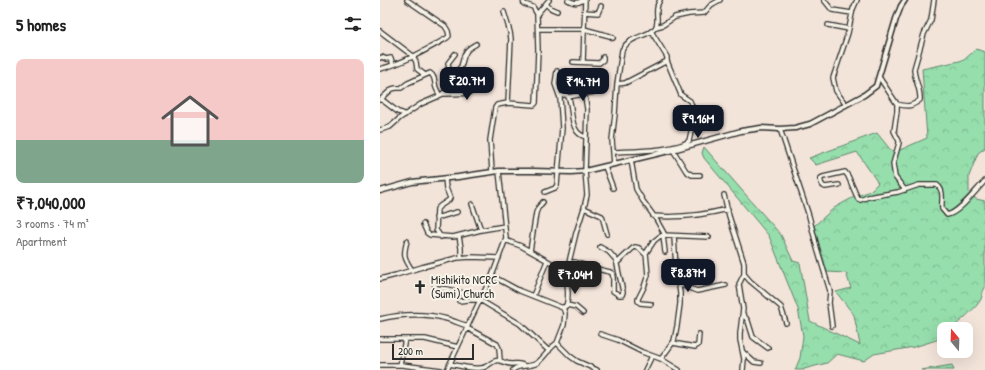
<!DOCTYPE html>
<meta charset="utf-8">
<style>
:root{--surface:#fff;--page:#f2f2f2;--text:#222;--muted:#767676;--line:#e0e0e0;--accent:#111827}
body{margin:0;font-family:"Patrick Hand",sans-serif;background:var(--page);color:var(--text);height:100vh;display:flex;flex-direction:column;font-size:15px;white-space:nowrap}
*{box-sizing:border-box;margin:0}
p{font-size:13px;color:var(--muted)}
.icon{flex:none;width:22px;height:22px;fill:none;stroke:currentColor;stroke-width:2;stroke-linecap:round;stroke-linejoin:round}
.map{position:relative;flex:1;overflow:hidden}
.details{display:flex;flex-direction:column;background:var(--surface);width:380px}
.details>*{flex:none}
.needle{width:26px;rotate:341deg}
.buttons{position:absolute;left:557px;top:322px;display:grid;gap:8px}
.buttons a{display:grid;place-items:center;width:36px;height:36px;border-radius:8px;background:var(--surface);box-shadow:0 4px 16px #0002;font-size:20px}
.scale{position:absolute;left:12px;bottom:10px;width:82px;box-sizing:border-box;padding-left:4px;border:2px solid #2b2b2b;border-top:0;font-size:11px;line-height:14px;white-space:nowrap;color:#2b2b2b;-webkit-text-stroke:3px #f7f3e8;paint-order:stroke}
.price{position:absolute;translate:-50% -34px;padding:0 9px;border-radius:8px;background:var(--accent);color:#fff;font-size:13px;line-height:26px;filter:drop-shadow(0 1px 2px #0008)}
.price::after{content:'';position:absolute;left:50%;top:24px;width:12px;height:9px;margin-left:-6px;background:inherit;clip-path:polygon(0 0,100% 0,50% 100%)}
.price.current{background:#222;color:#fff}
ul{padding:0;list-style:none}
li{display:grid;align-content:center;gap:8px;height:212px;padding:0 16px}
li+li{border-top:1px solid var(--line)}
li span{display:grid;place-items:center;height:124px;border-radius:8px;color:#555}
li>.icon{margin-inline-start:auto}
span .icon{width:72px;height:72px;fill:#fffc;stroke-width:1}
li b{font-size:17px}
h2{display:flex;justify-content:space-between;align-items:center;height:48px;padding:0 16px;font-size:17px}
main{display:flex;flex:1;min-height:0}
.map>svg:first-child{display:block}
</style>
<main>
<section class="details">
<h2>5 homes<svg class="icon" aria-label="filters" viewBox="0 0 24 24"><path d="M4 7h16M4 17h16"/><circle cx="9" cy="7" r="2"/><circle cx="15" cy="17" r="2"/></svg></h2>
<ul>
<li><span style="background:linear-gradient(#f6c9c9 65%,#7fa58c 0)"><svg class="icon" aria-label="home" viewBox="0 0 24 24"><path d="M3 11l9-7 9 7M6 9v11h12V9"/></svg></span><div><b>₹7,040,000</b><p>3 rooms · 74 m²</p><p>Apartment</p></div></li>
</ul>
</section>
<div class="map">
<svg width="605" height="370" viewBox="0 0 605 370">
<defs>
<pattern id="forest-crowns" width="20" height="18" patternUnits="userSpaceOnUse"><rect width="20" height="18" fill="#96deac"/><path d="M2 6a3 3 0 1 1 6 0M12 15a3 3 0 1 1 6 0" fill="none" stroke="#81bf94"/></pattern>
</defs>
<rect width="100%" height="100%" fill="#f3e4da"/>
<filter id="ink" filterUnits="userSpaceOnUse"><feTurbulence type="fractalNoise" baseFrequency=".025" numOctaves="2"/><feDisplacementMap in="SourceGraphic" scale="8" xChannelSelector="R" yChannelSelector="G"/><feConvolveMatrix kernelMatrix="1 2 1 2 8 2 1 2 1" color-interpolation-filters="sRGB"/></filter>
<g filter="url(#ink)">
<!-- forest -->
<path fill="url(#forest-crowns)" stroke="#60846c" d="M 596,49 L 605,52 L 605,148 L 598,153 L 589,176 L 589,192 L 596,199 L 605,201 L 605,288 C 602,291 603,295 601,299 C 597,308 579,322 571,329 L 564,329 L 564,336 L 563,338 L 534,347 L 494,354 L 484,361 L 457,354 L 447,363 L 424,369 L 424,370 L 415,370 L 420,358 L 423,336 L 418,309 L 389,236 L 324,158 L 322,153 L 324,147 L 401,235 L 413,261 L 420,263 L 430,321 L 480,345 L 474,315 L 456,292 L 471,288 L 466,273 L 447,272 L 434,226 L 454,208 L 472,198 L 490,191 L 498,183 L 477,152 L 436,165 L 429,158 L 497,133 L 513,153 L 547,138 L 542,69 L 584,60 Z
M 572,365 L 574,370 L 541,370 Z"/>
<g fill="none" stroke-linecap="round" stroke-linejoin="round">
<!-- minor casing -->
<g stroke="#2b2b2b" stroke-width="6">
<path id="minor" d="M 188,0 C 194,3 197,4 203,0
M 444,0 L 452,10 L 472,13
M 166,4 L 170,8 L 177,11
M 124,12 L 130,32 L 131,39 L 128,103 L 154,105 L 156,103 L 158,50 L 157,14 L 153,7 L 144,4 L 143,0
M 204,12 L 218,13 L 221,6
M 157,14 L 169,0
M 448,25 L 469,29
M 276,27 L 283,25 L 295,17 L 309,14 L 324,13 L 331,5 L 340,0
M 158,29 L 204,29 L 230,36 L 233,38
M 0,31 L 33,56 L 36,62 L 37,69 L 45,75
M 0,58 L 2,57 L 6,59 L 11,58 L 13,65
M 193,62 L 219,63 L 223,60 L 223,57
M 203,62 L 205,0
M 0,69 C 24,63 46,50 67,38 L 69,36 L 68,31 L 65,26 L 27,0
M 70,74 C 87,67 79,63 86,52 C 88,48 93,46 96,44
M 499,77 L 517,104 L 517,111 L 514,131 L 519,141 L 519,143 L 513,164 L 515,177 L 525,190
M 237,84 L 245,83 L 287,61 L 287,57 L 271,31
M 63,94 C 70,93 90,95 93,91 C 95,90 95,87 96,85
M 180,96 C 182,96 184,94 186,95 C 195,99 186,133 206,137
M 188,97 L 214,92
M 1,99 L 18,112 L 22,113 L 25,115
M 0,100 L 12,89 L 16,88 L 21,88 L 28,83 L 50,73 C 56,77 54,82 56,88 C 57,90 58,92 59,94 L 61,95 C 74,84 70,78 68,63 L 75,54
M 517,104 C 527,107 531,107 540,100 C 541,89 534,79 534,69 L 544,34 L 551,20 L 554,0
M 466,105 L 456,91 L 453,78 L 468,33 L 473,9 L 477,0
M 400,129 L 429,216 L 437,248 L 450,291 L 449,303 L 452,326
M 0,130 L 10,127 L 20,118 L 41,104 L 57,97 L 60,95
M 293,150 L 306,171 L 312,175 L 320,175
M 233,152 C 251,151 296,151 309,141 L 315,114 L 310,101 L 301,95 L 287,61
M 251,160 L 256,189 L 263,201 L 276,219 L 285,235
M 234,164 L 232,140 L 235,114 L 237,84 L 242,50 C 250,35 269,37 275,28 C 279,23 276,15 277,9 C 277,6 278,3 280,0
M 225,167 L 233,188
M 112,172 L 110,140 L 115,108 L 117,105 L 128,103
M 459,185 L 445,187 C 442,186 440,182 441,178 L 443,177 L 465,172 L 468,176 L 478,199 L 480,200 L 488,197 L 518,192 L 539,185 L 557,185 C 565,191 561,200 562,209 L 567,215 C 579,213 596,190 605,181
M 165,192 L 175,188 L 177,185 L 182,128 L 180,98 L 175,84 L 177,71
M 344,195 L 349,216 L 364,263 L 364,274 L 359,284 L 363,309 L 360,333 L 360,340 L 364,359 L 363,370
M 92,204 L 101,230
M 204,208 L 222,216 L 227,234
M 273,216 C 298,218 324,215 348,209
M 56,218 L 77,212
M 43,224 L 47,233 L 50,235 L 73,237 L 101,230 L 125,226
M 283,235 L 285,252
M 79,236 L 81,248 L 81,257
M 61,237 L 56,230 L 57,209 L 60,206 L 69,200 L 70,198 L 66,188 L 65,178
M 125,240 L 141,246 L 177,266 L 183,268 L 189,263 L 195,262 L 213,268 L 230,272 L 232,273 L 233,277 L 233,291 L 239,295 L 242,295 L 243,292 L 236,260 L 229,252 L 220,247
M 27,241 C 23,255 24,258 32,270
M 150,251 L 156,213 L 158,208 L 163,202
M 189,263 L 190,258 L 196,233 L 204,208 L 207,195 L 205,171 L 207,109 L 205,97 L 199,92 L 198,86 L 195,81
M 237,263 L 253,248 L 255,247 L 259,248 L 266,255
M 296,271 L 308,275 L 319,272
M 364,274 L 370,281 L 401,307 L 406,323
M 112,276 L 140,291 L 183,308 L 185,313 L 184,325 L 177,343
M 54,278 L 55,286 L 57,288 L 67,289 L 101,298
M 0,279 L 16,275 L 42,267 L 77,258 L 91,257 L 119,258
M 298,284 L 317,291 L 346,285
M 153,296 L 167,261
M 79,301 L 88,300 L 100,300 L 140,324 L 169,351
M 271,304 L 260,303 L 258,301 L 258,299 L 264,287 L 268,275 L 266,253 L 274,241 L 279,237 L 283,235 L 329,237
M 187,305 L 196,307 L 203,313
M 182,307 L 185,307 C 191,299 186,277 185,267
M 363,314 L 368,321 L 373,337 L 388,348
M 0,319 C 22,314 45,313 67,319 C 74,321 81,324 88,326
M 87,328 L 117,344 L 119,348 L 120,360
M 220,334 L 238,340 L 262,352 L 281,359 L 299,370
M 0,339 L 45,339 L 78,347
M 293,343 L 315,347 L 318,345 L 319,334
M 363,352 L 374,362 L 381,363
M 281,359 L 294,341 L 297,326 L 300,304 L 300,293 L 296,268 L 294,236
M 70,364 C 80,366 90,369 101,368 C 107,368 109,363 115,361 C 119,359 122,362 126,363 C 133,366 139,361 144,366
M 0,365 L 22,365 L 61,370
M 20,365 L 25,339
M 67,370 L 100,300 L 112,276 L 125,241 L 126,238 L 119,171
M 133,370 C 139,364 149,368 157,363 C 164,358 170,347 177,343 L 190,356 L 197,361 L 217,370
M 265,370 L 272,356"/>
</g>
<!-- major casing -->
<g stroke="#2b2b2b" stroke-width="7">
<path id="major" d="M 0,191 L 32,182 L 78,177 L 119,171 L 153,171 L 191,172 L 205,171 L 289,151 L 361,131 L 381,128 L 400,129 L 415,128 L 430,124 L 447,115 L 484,95 L 496,86 L 516,19 L 521,6 L 525,0"/>
</g>
<!-- minor -->
<use href="#minor" stroke="#f7f3e8" stroke-width="3.5"/>
<!-- major -->
<use href="#major" stroke="#f7f3e8" stroke-width="4"/>
</g>
</g>
<!-- icons -->
<defs>
<g id="church-bare" transform="scale(1.08)"><path d="M-1.2-6h2.4v3.5h3.3v2.4h-3.3V6h-2.4V-.1h-3.3v-2.4h3.3Z" fill="#2b2b2b" stroke="#f7f3e8" stroke-width="2.5" paint-order="stroke"/></g>
</defs>
<g fill-rule="evenodd">
<use href="#church-bare" x="40" y="287"/>
</g>
<g text-anchor="middle" stroke-width="4" stroke-linejoin="round" paint-order="stroke">
<!-- poi labels -->
<g font-size="12" fill="#2b2b2b" stroke="#f7f3e8" text-anchor="start">
<text x="51" y="284">Mishikito NCRC<tspan x="51" dy="14">(Sumi) Church</tspan></text>
</g>
</g>
</svg>
<div class="buttons">
<a><svg class="needle" viewBox="-14 -14 28 28"><path d="M0-13l5 13h-10z" fill="#e53935"/><path d="M0 13l5-13h-10z" fill="#767676"/></svg></a>
</div>
<div class="scale">200 m</div>
<b class="price" style="left:87px;top:101px">₹20.7M</b>
<b class="price" style="left:203px;top:102px">₹14.7M</b>
<b class="price" style="left:318px;top:139px">₹9.16M</b>
<b class="price" style="left:308px;top:293px">₹8.87M</b>
<b class="price current" style="left:195px;top:295px">₹7.04M</b>
</div>
</main>
